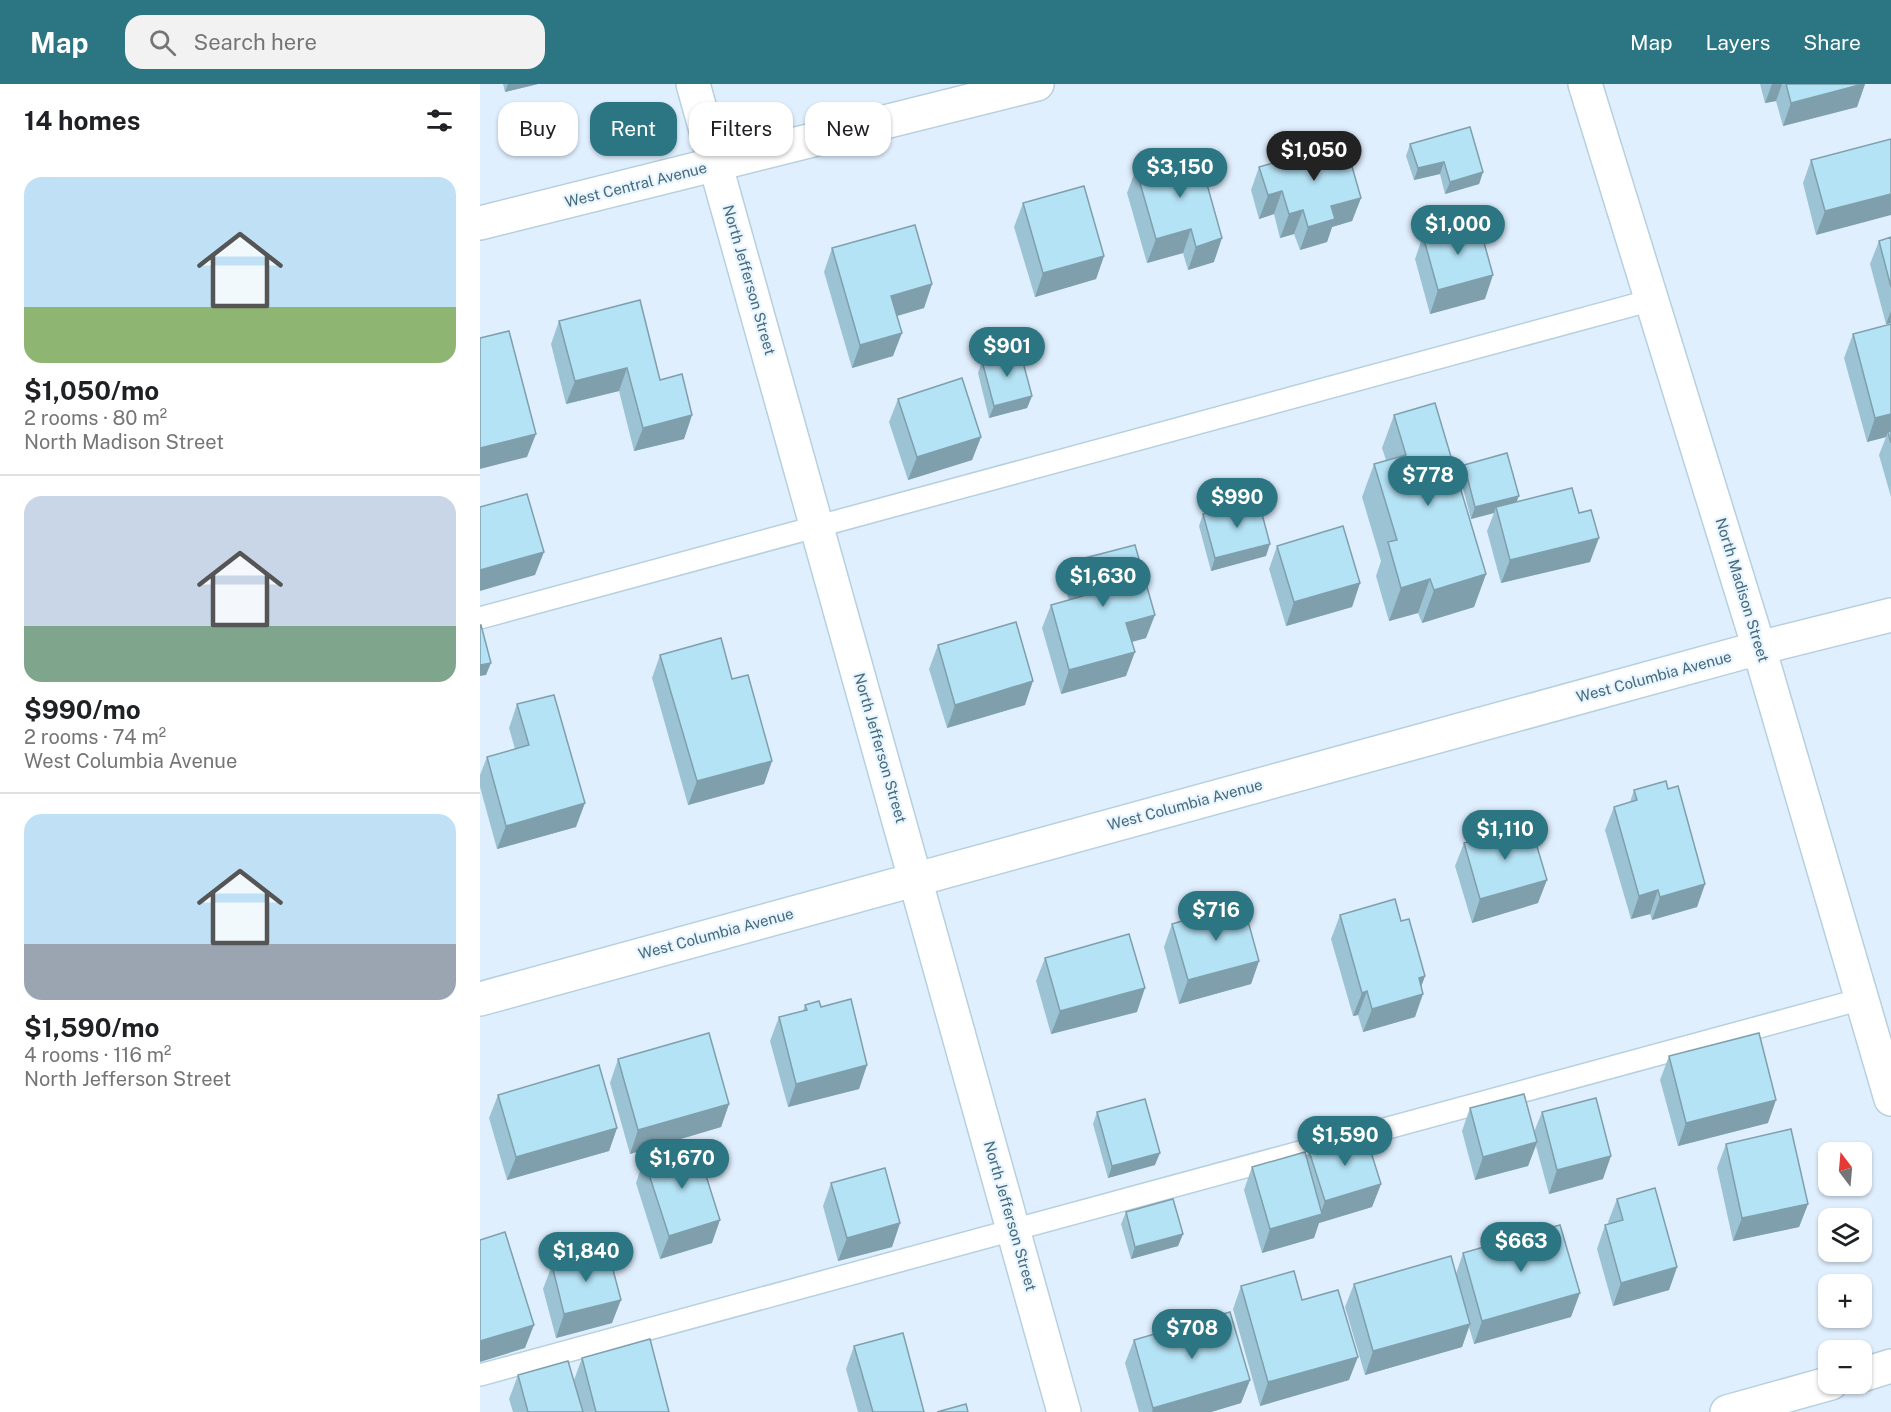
<!DOCTYPE html>
<meta charset="utf-8">
<style>
:root{--surface:#fff;--page:#f2f2f2;--text:#202124;--muted:#757577;--line:#e0e0e0;--accent:#2b7682}
body{margin:0;font-family:"Public Sans",sans-serif;background:var(--page);color:var(--text);height:100vh;display:flex;flex-direction:column;font-size:22px;white-space:nowrap}
*{box-sizing:border-box;margin:0}
p{font-size:20px;color:var(--muted)}
.icon{flex:none;width:33px;height:33px;fill:none;stroke:currentColor;stroke-width:2;stroke-linecap:round;stroke-linejoin:round}
.map{position:relative;flex:1;overflow:hidden}
.details{display:flex;flex-direction:column;background:var(--surface);width:480px}
.details>*{flex:none}
.top-card{position:absolute;left:18px;top:18px;width:570px;height:54px;display:flex;gap:12px}
.needle{width:39px;rotate:344deg}
.fabs{position:absolute;left:1338px;top:1058px;display:grid;gap:12px}
.fabs a{display:grid;place-items:center;width:54px;height:54px;border-radius:12px;background:var(--surface);box-shadow:0 2px 4px #0004;font-size:30px}
.price{position:absolute;translate:-50% -51px;padding:0 14px;border-radius:21px;background:var(--accent);color:#fff;font-size:20px;line-height:39px;filter:drop-shadow(0 2px 3px #0008)}
.price::after{content:'';position:absolute;left:50%;top:36px;width:18px;height:14px;margin-left:-9px;background:inherit;clip-path:polygon(0 0,100% 0,50% 100%)}
.price.current{background:#222;color:#fff}
ul{padding:0;list-style:none}
li{display:grid;align-content:center;gap:12px;height:318px;padding:0 24px}
li+li{border-top:2px solid var(--line)}
li span{display:grid;place-items:center;height:186px;border-radius:18px;color:#555}
li>.icon{margin-inline-start:auto}
span .icon{width:108px;height:108px;fill:#fffc;stroke-width:1}
li b{font-size:26px}
h2{display:flex;justify-content:space-between;align-items:center;height:72px;padding:0 24px;font-size:26px}
.chip{padding:0 21px;border-radius:18px;background:var(--surface);box-shadow:0 2px 4px #0004;font-size:21px;line-height:54px}
.chip.current{background:var(--accent);color:#fff}
header{display:flex;align-items:center;gap:36px;box-sizing:border-box;height:84px;padding:0 30px;background:var(--accent);color:#fff}
header strong{font-size:28px}
nav{display:flex;gap:33px;margin-inline-start:auto;font-size:21px}
.search{width:420px;height:54px;background:var(--page);display:flex;align-items:center;gap:15px;box-sizing:border-box;padding:0 21px;border-radius:18px;color:var(--muted);font-size:22px}
main{display:flex;flex:1;min-height:0}
.map>svg:first-child{display:block}
</style>
<header>
<strong>Map</strong>
<div class="search"><svg class="icon" aria-label="search" viewBox="0 0 24 24"><circle cx="10" cy="10" r="6"/><path d="M15 15l6 6"/></svg>Search here</div>
<nav><a>Map</a><a>Layers</a><a>Share</a></nav>
</header>
<main>
<section class="details">
<h2>14 homes<svg class="icon" aria-label="filters" viewBox="0 0 24 24"><path d="M4 7h16M4 17h16"/><circle cx="9" cy="7" r="2"/><circle cx="15" cy="17" r="2"/></svg></h2>
<ul>
<li><span style="background:linear-gradient(#bfe0f5 70%,#8fb573 0)"><svg class="icon" aria-label="home" viewBox="0 0 24 24"><path d="M3 11l9-7 9 7M6 9v11h12V9"/></svg></span><div><b>$1,050/mo</b><p>2 rooms · 80 m²</p><p>North Madison Street</p></div></li>
<li><span style="background:linear-gradient(#c9d6e8 70%,#7fa58c 0)"><svg class="icon" aria-label="home" viewBox="0 0 24 24"><path d="M3 11l9-7 9 7M6 9v11h12V9"/></svg></span><div><b>$990/mo</b><p>2 rooms · 74 m²</p><p>West Columbia Avenue</p></div></li>
<li><span style="background:linear-gradient(#bfe0f5 70%,#9aa5b1 0)"><svg class="icon" aria-label="home" viewBox="0 0 24 24"><path d="M3 11l9-7 9 7M6 9v11h12V9"/></svg></span><div><b>$1,590/mo</b><p>4 rooms · 116 m²</p><p>North Jefferson Street</p></div></li>
</ul>
</section>
<div class="map">
<svg width="1411" height="1328" viewBox="0 0 1411 1328">
<rect width="100%" height="100%" fill="#e0effe"/>
<g fill="none" stroke-linecap="round" stroke-linejoin="round">
<!-- service casing -->
<g stroke="#b6d0de" stroke-width="24">
<path id="service" d="M 0,534 L 1172,216
M 0,1291 L 1382,915"/>
</g>
<!-- minor casing -->
<g stroke="#b6d0de" stroke-width="36">
<path id="minor" d="M 213,0 L 584,1328
M 1105,0 L 1279,564 L 1411,1015
M 0,139 L 557,0
M 0,915 L 1279,564 L 1411,531
M 1382,1291 L 1411,1282
M 1247,1328 L 1351,1299"/>
</g>
<!-- service -->
<use href="#service" stroke="#fff" stroke-width="21"/>
<!-- minor -->
<use href="#minor" stroke="#fff" stroke-width="33"/>
</g>
<!-- wall -->
<path fill="#9cc3d4" d="M 23,0 L 58,0 L 25,8 Z
M 1280,0 L 1385,0 L 1377,23 L 1303,42 L 1296,17 L 1285,19 Z
M 1411,55 L 1336,151 L 1323,99 L 1331,76 Z
M 930,60 L 1003,88 L 999,100 L 965,110 L 960,90 L 934,96 L 926,72 Z
M 718,68 L 734,178 L 708,186 L 703,169 L 667,179 L 647,109 L 656,85 Z
M 779,83 L 881,114 L 872,137 L 852,143 L 847,158 L 820,166 L 814,150 L 800,154 L 794,130 L 779,135 L 771,106 Z
M 543,119 L 624,172 L 616,195 L 555,213 L 534,143 Z
M 943,152 L 1005,215 L 950,230 L 935,175 Z
M 1411,153 L 1411,239 L 1406,240 L 1390,180 L 1399,157 Z
M 352,164 L 452,200 L 444,224 L 417,232 L 413,272 L 372,284 L 344,188 Z
M 79,237 L 180,296 L 212,331 L 204,355 L 154,367 L 139,307 L 86,320 L 71,260 Z
M 1411,240 L 1411,413 L 1399,371 L 1406,353 L 1387,358 L 1364,274 L 1373,250 Z
M 502,277 L 552,312 L 547,324 L 509,334 L 498,289 Z
M 418,315 L 501,353 L 492,376 L 428,396 L 409,338 Z
M 914,331 L 1006,490 L 994,523 L 942,539 L 938,529 L 909,537 L 896,492 L 901,477 L 882,413 L 894,380 L 906,376 L 902,364 Z
M 984,381 L 1036,418 L 1110,478 L 1021,499 L 1007,447 L 1014,429 L 991,435 L 980,393 Z
M 723,430 L 786,472 L 731,487 L 719,442 Z
M 797,462 L 880,499 L 872,523 L 806,542 L 789,485 Z
M 593,477 L 666,554 L 651,558 L 646,592 L 581,610 L 562,544 L 571,521 L 589,516 L 584,501 Z
M 458,561 L 545,621 L 467,644 L 449,585 Z
M 180,571 L 252,595 L 292,677 L 284,700 L 208,721 L 172,594 Z
M 37,620 L 96,743 L 17,765 L 0,703 L 0,691 L 7,673 L 35,665 L 29,644 Z
M 1188,705 L 1225,800 L 1217,823 L 1172,836 L 1170,830 L 1151,835 L 1125,746 L 1134,723 L 1150,718 L 1154,706 Z
M 984,759 L 1058,819 L 992,839 L 975,782 Z
M 860,831 L 921,837 L 945,892 L 941,903 L 935,933 L 883,948 L 878,931 L 873,932 L 851,855 Z
M 692,840 L 779,877 L 771,900 L 699,920 L 684,863 Z
M 565,874 L 657,928 L 571,950 L 556,897 Z
M 325,921 L 341,923 L 387,981 L 379,1005 L 308,1023 L 290,957 L 299,933 L 323,927 Z
M 1189,972 L 1288,1039 L 1198,1062 L 1180,996 Z
M 138,975 L 249,1020 L 241,1043 L 150,1070 L 130,999 Z
M 18,1011 L 137,1044 L 129,1067 L 27,1096 L 9,1034 Z
M 990,1024 L 1054,1048 L 1062,1028 L 1123,1095 L 1069,1110 L 1056,1062 L 1048,1082 L 995,1096 L 982,1047 Z
M 617,1028 L 675,1081 L 628,1094 L 613,1040 Z
M 1246,1060 L 1328,1120 L 1319,1143 L 1253,1157 L 1237,1084 Z
M 829,1067 L 901,1100 L 892,1123 L 839,1139 L 834,1154 L 782,1169 L 764,1106 L 772,1083 L 826,1074 Z
M 164,1075 L 232,1159 L 180,1175 L 156,1099 Z
M 351,1099 L 420,1139 L 412,1163 L 358,1177 L 343,1122 Z
M 1137,1115 L 1197,1183 L 1189,1206 L 1133,1222 L 1117,1165 L 1125,1141 L 1129,1140 L 1128,1138 Z
M 646,1128 L 703,1150 L 698,1162 L 651,1175 L 641,1140 Z
M 983,1169 L 1091,1233 L 994,1260 L 989,1243 L 982,1263 L 885,1291 L 865,1223 L 874,1200 L 976,1190 Z
M 72,1181 L 132,1239 L 76,1254 L 63,1205 Z
M 761,1202 L 822,1216 L 869,1296 L 780,1322 L 753,1225 Z
M 654,1256 L 770,1296 L 761,1319 L 731,1328 L 659,1328 L 645,1279 Z
M 374,1262 L 444,1328 L 378,1328 L 366,1285 Z
M 102,1274 L 189,1328 L 33,1328 L 29,1315 L 38,1291 L 94,1296 Z"/>
<!-- shaded-wall -->
<path fill="#7f9fac" d="M 28,0 L 58,0 L 25,8 Z
M 1292,0 L 1302,0 L 1296,17 L 1285,19 Z
M 1374,0 L 1385,0 L 1377,23 L 1303,42 L 1311,19 Z
M 964,78 L 960,90 L 934,96 L 938,84 Z
M 1003,88 L 999,100 L 965,110 L 970,98 Z
M 802,107 L 794,130 L 779,135 L 788,111 Z
M 1411,110 L 1411,131 L 1336,151 L 1345,127 Z
M 881,114 L 872,137 L 852,143 L 847,158 L 820,166 L 828,143 L 851,122 Z
M 823,126 L 814,150 L 800,154 L 809,130 Z
M 711,145 L 703,169 L 667,179 L 676,155 Z
M 742,154 L 734,178 L 708,186 L 716,163 Z
M 624,172 L 616,195 L 555,213 L 563,189 Z
M 1013,191 L 1005,215 L 950,230 L 958,206 Z
M 452,200 L 444,224 L 403,236 L 411,212 Z
M 1411,227 L 1411,239 L 1406,240 Z
M 422,249 L 413,272 L 372,284 L 380,261 Z
M 147,284 L 139,307 L 86,320 L 95,297 Z
M 552,312 L 547,324 L 509,334 L 514,322 Z
M 1411,330 L 1411,351 L 1408,348 L 1406,353 L 1387,358 L 1395,334 Z
M 212,331 L 204,355 L 154,367 L 163,344 Z
M 56,350 L 47,373 L 0,385 L 0,364 Z
M 501,353 L 492,376 L 428,396 L 437,373 Z
M 1039,412 L 1034,424 L 1016,423 L 1014,429 L 991,435 L 995,423 Z
M 1119,454 L 1110,478 L 1021,499 L 1030,476 Z
M 790,460 L 786,472 L 731,487 L 735,474 Z
M 64,468 L 55,491 L 0,507 L 0,486 Z
M 1006,490 L 994,523 L 942,539 L 954,506 Z
M 950,495 L 938,529 L 909,537 L 921,504 Z
M 880,499 L 872,523 L 806,542 L 814,518 Z
M 675,531 L 666,554 L 637,562 L 646,539 Z
M 655,568 L 646,592 L 581,610 L 589,586 Z
M 11,579 L 6,591 L 0,592 L 0,581 Z
M 553,597 L 545,621 L 467,644 L 475,621 Z
M 292,677 L 284,700 L 208,721 L 217,697 Z
M 105,719 L 96,743 L 17,765 L 26,742 Z
M 1067,796 L 1058,819 L 992,839 L 1000,815 Z
M 1225,800 L 1217,823 L 1172,836 L 1180,813 Z
M 1178,806 L 1170,830 L 1151,835 L 1159,812 Z
M 779,877 L 771,900 L 699,920 L 708,896 Z
M 945,892 L 938,911 L 943,910 L 935,933 L 883,948 L 892,925 L 939,894 Z
M 665,904 L 657,928 L 571,950 L 580,927 Z
M 887,907 L 878,931 L 873,932 L 882,909 Z
M 387,981 L 379,1005 L 308,1023 L 316,1000 Z
M 1296,1016 L 1288,1039 L 1198,1062 L 1206,1039 Z
M 249,1020 L 241,1043 L 150,1070 L 158,1046 Z
M 137,1044 L 129,1067 L 27,1096 L 36,1073 Z
M 1057,1058 L 1048,1082 L 995,1096 L 1003,1073 Z
M 680,1069 L 675,1081 L 628,1094 L 632,1082 Z
M 1131,1072 L 1123,1095 L 1069,1110 L 1077,1086 Z
M 901,1100 L 892,1123 L 839,1139 L 834,1154 L 782,1169 L 790,1145 L 840,1131 L 845,1117 Z
M 1328,1120 L 1319,1143 L 1253,1157 L 1262,1134 Z
M 240,1136 L 232,1159 L 180,1175 L 189,1152 Z
M 420,1139 L 412,1163 L 358,1177 L 367,1154 Z
M 703,1150 L 698,1162 L 651,1175 L 655,1163 Z
M 1197,1183 L 1189,1206 L 1133,1222 L 1141,1199 Z
M 1100,1209 L 1091,1233 L 994,1260 L 1002,1237 Z
M 141,1216 L 132,1239 L 76,1254 L 84,1230 Z
M 990,1240 L 982,1263 L 885,1291 L 893,1267 Z
M 54,1241 L 45,1264 L 0,1278 L 0,1257 Z
M 878,1273 L 869,1296 L 780,1322 L 788,1298 Z
M 770,1296 L 761,1319 L 731,1328 L 672,1328 L 673,1324 Z"/>
<!-- building -->
<path fill="#b5e3f6" stroke="#7f9fac" stroke-width="1.5" d="M 1306,0 L 1383,0 L 1311,19 Z
M 990,43 L 1003,88 L 970,98 L 964,78 L 938,84 L 930,60 Z
M 1411,55 L 1411,110 L 1345,127 L 1331,76 Z
M 865,58 L 881,114 L 851,122 L 855,135 L 828,143 L 823,126 L 809,130 L 802,107 L 788,111 L 779,83 Z
M 718,68 L 742,154 L 716,163 L 711,145 L 676,155 L 656,85 Z
M 604,102 L 624,172 L 563,189 L 543,119 Z
M 998,137 L 1013,191 L 958,206 L 943,152 Z
M 435,141 L 452,200 L 411,212 L 422,249 L 380,261 L 352,164 Z
M 1411,153 L 1411,203 L 1399,157 Z
M 160,216 L 180,296 L 202,290 L 212,331 L 163,344 L 147,284 L 95,297 L 79,237 Z
M 1411,240 L 1411,330 L 1395,334 L 1373,250 Z
M 29,247 L 56,350 L 0,364 L 0,254 Z
M 540,267 L 552,312 L 514,322 L 502,277 Z
M 482,294 L 501,353 L 437,373 L 418,315 Z
M 955,319 L 1006,490 L 954,506 L 950,495 L 921,504 L 908,458 L 917,456 L 894,380 L 926,371 L 914,331 Z
M 1411,347 L 1411,359 L 1408,348 Z
M 1027,369 L 1039,412 L 995,423 L 984,381 Z
M 1092,404 L 1099,429 L 1111,426 L 1119,454 L 1030,476 L 1016,423 Z
M 47,410 L 64,468 L 0,486 L 0,423 Z
M 778,415 L 790,460 L 735,474 L 723,430 Z
M 863,442 L 880,499 L 814,518 L 797,462 Z
M 655,461 L 675,531 L 646,539 L 655,568 L 589,586 L 571,521 L 603,512 L 593,477 Z
M 536,538 L 553,597 L 475,621 L 458,561 Z
M 0,541 L 1,541 L 11,579 L 0,581 Z
M 241,554 L 252,595 L 268,591 L 292,677 L 217,697 L 180,571 Z
M 74,611 L 105,719 L 26,742 L 7,673 L 49,661 L 37,620 Z
M 1186,697 L 1188,705 L 1198,702 L 1225,800 L 1180,813 L 1178,806 L 1159,812 L 1134,723 L 1157,716 L 1154,706 Z
M 1050,739 L 1067,796 L 1000,815 L 984,759 Z
M 915,815 L 921,837 L 929,835 L 945,892 L 939,894 L 943,910 L 892,925 L 887,907 L 882,909 L 860,831 Z
M 763,819 L 779,877 L 708,896 L 692,840 Z
M 649,850 L 665,904 L 580,927 L 565,874 Z
M 371,915 L 387,981 L 316,1000 L 299,933 L 327,926 L 325,921 L 339,917 L 341,923 Z
M 229,949 L 249,1020 L 158,1046 L 138,975 Z
M 1279,949 L 1296,1016 L 1206,1039 L 1189,972 Z
M 119,981 L 137,1044 L 36,1073 L 18,1011 Z
M 1044,1010 L 1057,1058 L 1003,1073 L 990,1024 Z
M 1116,1014 L 1131,1072 L 1077,1086 L 1062,1028 Z
M 665,1015 L 680,1069 L 632,1082 L 617,1028 Z
M 1311,1045 L 1328,1120 L 1262,1134 L 1246,1060 Z
M 885,1049 L 901,1100 L 845,1117 L 829,1067 Z
M 216,1060 L 240,1136 L 189,1152 L 164,1075 Z
M 825,1068 L 842,1130 L 790,1145 L 772,1083 Z
M 405,1084 L 420,1139 L 367,1154 L 351,1099 Z
M 1175,1104 L 1197,1183 L 1141,1199 L 1125,1141 L 1143,1136 L 1137,1115 Z
M 693,1115 L 703,1150 L 655,1163 L 646,1128 Z
M 1080,1141 L 1100,1209 L 1002,1237 L 983,1169 Z
M 25,1148 L 54,1241 L 0,1257 L 0,1156 Z
M 128,1167 L 141,1216 L 84,1230 L 72,1181 Z
M 971,1172 L 990,1240 L 893,1267 L 874,1200 Z
M 814,1187 L 822,1216 L 858,1206 L 878,1273 L 788,1298 L 761,1202 Z
M 750,1228 L 770,1296 L 673,1324 L 654,1256 Z
M 423,1249 L 444,1328 L 393,1328 L 374,1262 Z
M 170,1255 L 189,1328 L 116,1328 L 102,1274 Z
M 88,1277 L 103,1328 L 48,1328 L 38,1291 Z
M 486,1320 L 488,1328 L 457,1328 Z"/>
<g text-anchor="middle" stroke-width="4.5" stroke-linejoin="round" paint-order="stroke">
<!-- street labels -->
<g font-size="15" fill="#456b78" stroke="#e8f4ff">
<text transform="translate(156 101) rotate(-14)" y="5">West Central Avenue</text>
<text transform="translate(269 196) rotate(74)" y="5">North Jefferson Street</text>
<text transform="translate(1262 506) rotate(73)" y="5">North Madison Street</text>
<text transform="translate(1174 593) rotate(-15)" y="5">West Columbia Avenue</text>
<text transform="translate(400 664) rotate(74)" y="5">North Jefferson Street</text>
<text transform="translate(705 721) rotate(-15)" y="5">West Columbia Avenue</text>
<text transform="translate(236 850) rotate(-15)" y="5">West Columbia Avenue</text>
<text transform="translate(530 1132) rotate(74)" y="5">North Jefferson Street</text>
</g>
</g>
</svg>
<div class="fabs">
<a><svg class="needle" viewBox="-14 -14 28 28"><path d="M0-13l5 13h-10z" fill="#e53935"/><path d="M0 13l5-13h-10z" fill="#757577"/></svg></a>
<a><svg class="icon" aria-label="layers" viewBox="0 0 24 24"><path d="M12 4l9 5-9 5-9-5zM3 14l9 5 9-5"/></svg></a>
<a>+</a>
<a>−</a>
</div>
<b class="price current" style="left:834px;top:98px">$1,050</b>
<b class="price" style="left:700px;top:115px">$3,150</b>
<b class="price" style="left:978px;top:172px">$1,000</b>
<b class="price" style="left:527px;top:294px">$901</b>
<b class="price" style="left:948px;top:423px">$778</b>
<b class="price" style="left:757px;top:445px">$990</b>
<b class="price" style="left:623px;top:524px">$1,630</b>
<b class="price" style="left:1025px;top:777px">$1,110</b>
<b class="price" style="left:736px;top:858px">$716</b>
<b class="price" style="left:865px;top:1083px">$1,590</b>
<b class="price" style="left:202px;top:1106px">$1,670</b>
<b class="price" style="left:1041px;top:1189px">$663</b>
<b class="price" style="left:106px;top:1199px">$1,840</b>
<b class="price" style="left:712px;top:1276px">$708</b>
<div class="top-card">
<a class="chip">Buy</a>
<a class="chip current">Rent</a>
<a class="chip">Filters</a>
<a class="chip">New</a>
</div>
</div>
</main>
